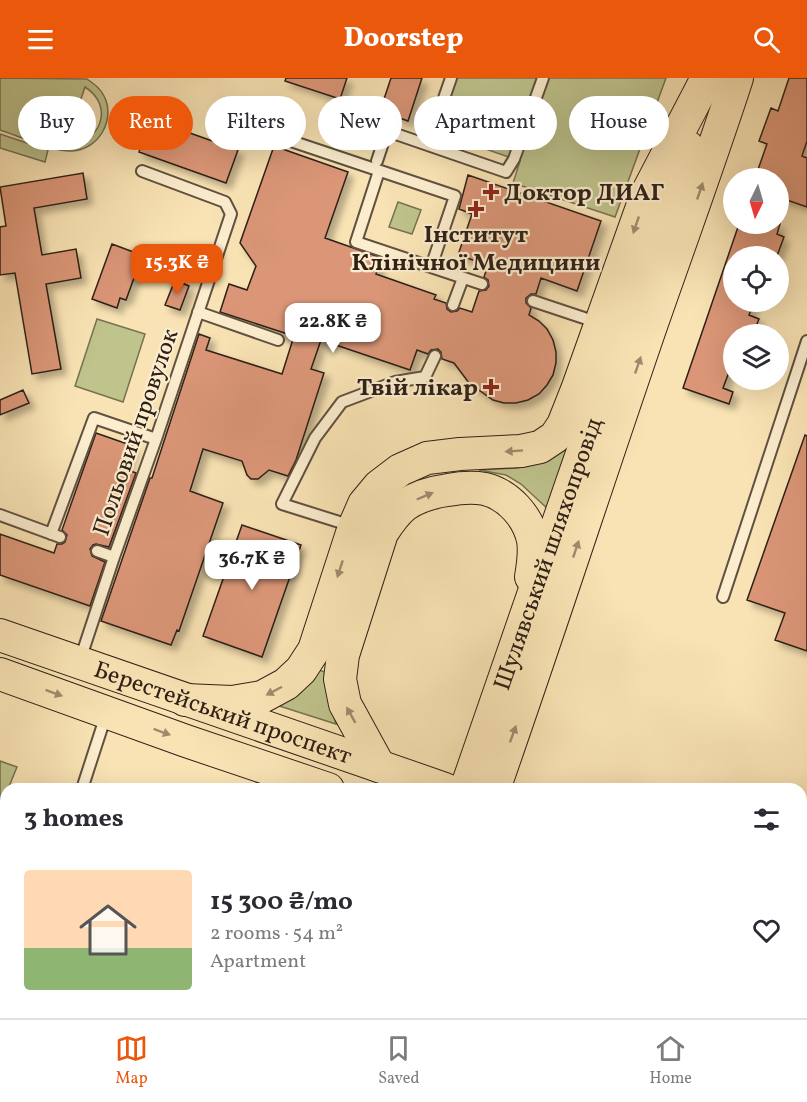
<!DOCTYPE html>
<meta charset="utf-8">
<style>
:root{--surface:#fff;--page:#f7f7f7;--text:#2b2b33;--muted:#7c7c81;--line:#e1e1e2;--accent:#ea580c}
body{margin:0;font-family:Vollkorn,serif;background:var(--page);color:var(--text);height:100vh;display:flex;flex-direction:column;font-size:22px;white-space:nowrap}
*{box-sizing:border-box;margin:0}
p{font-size:20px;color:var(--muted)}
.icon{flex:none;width:33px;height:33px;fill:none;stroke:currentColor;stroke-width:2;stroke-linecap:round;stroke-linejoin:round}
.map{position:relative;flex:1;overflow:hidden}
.panel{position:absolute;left:0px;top:705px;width:807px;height:236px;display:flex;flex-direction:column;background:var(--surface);border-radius:18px 18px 0 0;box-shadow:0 6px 24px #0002}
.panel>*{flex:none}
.top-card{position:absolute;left:18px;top:18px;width:771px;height:54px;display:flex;gap:12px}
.needle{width:39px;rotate:185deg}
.fabs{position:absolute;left:723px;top:90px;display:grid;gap:12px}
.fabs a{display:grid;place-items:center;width:66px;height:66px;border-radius:50%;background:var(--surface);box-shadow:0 6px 24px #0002;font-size:30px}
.price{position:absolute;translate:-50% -51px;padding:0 14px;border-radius:12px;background:#fff;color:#222;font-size:20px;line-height:39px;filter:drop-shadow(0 2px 3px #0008)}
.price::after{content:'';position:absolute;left:50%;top:36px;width:18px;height:14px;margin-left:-9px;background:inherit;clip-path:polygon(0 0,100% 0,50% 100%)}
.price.on{background:var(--accent);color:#fff}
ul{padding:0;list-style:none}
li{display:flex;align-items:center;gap:18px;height:150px;padding:0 24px}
li span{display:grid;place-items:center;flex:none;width:168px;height:120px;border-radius:6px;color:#555}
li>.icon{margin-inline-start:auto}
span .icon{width:72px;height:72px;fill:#fffc;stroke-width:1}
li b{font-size:26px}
h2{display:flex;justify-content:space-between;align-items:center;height:72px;padding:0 24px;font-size:26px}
.pill{padding:0 21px;border-radius:27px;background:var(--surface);box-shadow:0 6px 24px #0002;font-size:21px;line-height:54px}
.pill.on{background:var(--accent);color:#fff}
header{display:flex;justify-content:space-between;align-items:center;height:78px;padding:0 24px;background:var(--accent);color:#fff;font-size:27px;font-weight:800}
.menu{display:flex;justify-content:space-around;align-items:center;height:84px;border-top:2px solid var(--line);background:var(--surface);font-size:16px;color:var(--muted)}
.menu a{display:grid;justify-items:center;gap:3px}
.menu .on{color:var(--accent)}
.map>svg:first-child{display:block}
</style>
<header><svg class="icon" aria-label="menu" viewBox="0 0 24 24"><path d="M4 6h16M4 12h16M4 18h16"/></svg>Doorstep<svg class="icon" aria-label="search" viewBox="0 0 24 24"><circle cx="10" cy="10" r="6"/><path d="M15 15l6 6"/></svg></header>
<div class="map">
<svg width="807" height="940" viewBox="0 0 807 940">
<defs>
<filter id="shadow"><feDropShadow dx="5.5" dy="5.5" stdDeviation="3" flood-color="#0004"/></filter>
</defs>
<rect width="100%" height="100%" fill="#f9e3b4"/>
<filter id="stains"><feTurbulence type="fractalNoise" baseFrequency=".00333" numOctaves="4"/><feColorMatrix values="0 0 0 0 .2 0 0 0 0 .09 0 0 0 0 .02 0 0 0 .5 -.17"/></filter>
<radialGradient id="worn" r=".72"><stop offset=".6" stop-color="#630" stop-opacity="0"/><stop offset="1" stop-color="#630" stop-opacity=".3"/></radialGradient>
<!-- green -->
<path fill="#bfc38c" stroke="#767252" stroke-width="1.5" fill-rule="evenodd" d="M 0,0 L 87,1 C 94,6 100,10 104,18 C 116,41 99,72 72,73 C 55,74 18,58 0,52 ZM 85,9 C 115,28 101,67 66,65 Z
M 454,0 L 666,0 L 615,139 L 513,105 L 520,83 L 434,53 Z
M 0,56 L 48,72 L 45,84 L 0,70 Z
M 398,124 L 421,132 L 412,156 L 389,149 Z
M 97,241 L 145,256 L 123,324 L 75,308 Z
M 578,348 L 549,432 L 521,406 L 506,397 L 479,392 L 517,390 L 539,385 Z
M 316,591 L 325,594 L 329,620 L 336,646 L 276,627 Z
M 0,683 L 17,689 L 8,711 L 6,711 L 6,716 L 0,730 Z
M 0,735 L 6,737 L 6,760 L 0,758 Z
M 6,799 L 6,868 L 0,858 L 0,837 Z
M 801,922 L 806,924 L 801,940 L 574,940 L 576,934 L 801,934 Z
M 20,935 L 20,934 L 76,935 L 59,940 L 17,940 Z"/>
<!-- building -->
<path fill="#da9677" stroke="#2e2018" stroke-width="1.5" filter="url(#shadow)" d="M 286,0 L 347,0 L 340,21 L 285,3 Z
M 391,0 L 422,0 L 408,43 L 380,33 Z
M 789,0 L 807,0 L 807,63 L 802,78 L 807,80 L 807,129 L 778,119 L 778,100 L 755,100 L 767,66 L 759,63 L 771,30 L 778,33 Z
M 150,41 L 238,72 L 226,105 L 139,74 Z
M 274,68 L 348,94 L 325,160 L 382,180 L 376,196 L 436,217 L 434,221 L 446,225 L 447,231 L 451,234 L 457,233 L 460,230 L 472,234 L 479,213 L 486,212 L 489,208 L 488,202 L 484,199 L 488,187 L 458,177 L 472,136 L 459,131 L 468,97 L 601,143 L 577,213 L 541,200 L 536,216 L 531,216 L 526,220 L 526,225 L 531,230 L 529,237 L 539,243 L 547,251 L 553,262 L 556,274 L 556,285 L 553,297 L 547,307 L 539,316 L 528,322 L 516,325 L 504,325 L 493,322 L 469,305 L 454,285 L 442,281 L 441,274 L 438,271 L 431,272 L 428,276 L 417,272 L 410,292 L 321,262 L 311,291 L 324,295 L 296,382 L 288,398 L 269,392 L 258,401 L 251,401 L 247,397 L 242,383 L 203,371 L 190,413 L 223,425 L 179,553 L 177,552 L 171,567 L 101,543 L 150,400 L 152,400 L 199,256 L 210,260 L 206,272 L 282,296 L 294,258 L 220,234 L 229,206 L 247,212 L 256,188 L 240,165 Z
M 83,95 L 87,121 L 34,130 L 42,177 L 76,171 L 81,200 L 46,206 L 61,291 L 32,296 L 15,195 L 0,197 L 0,149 L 6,148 L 0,109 Z
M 739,146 L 780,146 L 777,156 L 784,159 L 777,178 L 734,178 L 734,224 L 754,224 L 749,237 L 759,241 L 753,256 L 734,256 L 734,281 L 723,310 L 733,314 L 729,326 L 683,310 Z
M 112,166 L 136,175 L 132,188 L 138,189 L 126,222 L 120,220 L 117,230 L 92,221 Z
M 175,202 L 189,208 L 180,232 L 165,227 Z
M 23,312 L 29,325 L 0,337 L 0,322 Z
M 96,355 L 133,368 L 125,391 L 136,395 L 109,469 L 96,466 L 93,467 L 90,471 L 92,478 L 105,484 L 90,528 L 0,497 L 0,456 L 54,475 L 57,466 L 62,466 L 65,464 L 67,457 L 62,452 Z
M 805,357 L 807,358 L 807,573 L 775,562 L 785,535 L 747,522 Z
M 242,447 L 301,467 L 262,579 L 203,558 Z"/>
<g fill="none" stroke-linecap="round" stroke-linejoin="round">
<!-- lane casing -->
<g stroke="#61513f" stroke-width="14">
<path id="lane" d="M 288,62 L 455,118 L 431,189
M 426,66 L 433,52 L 451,0
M 377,83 L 387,53 L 506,94 L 514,81 L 543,0
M 379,93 L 356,164 L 482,206
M 533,223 L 599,245
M 453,227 L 463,200
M 198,234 L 278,262
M 0,437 L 60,459
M 352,448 L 282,426 L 315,360 L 342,324 L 395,304 L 425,299 L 435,278
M 51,456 L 94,340 L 156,361
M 97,473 L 114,479
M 723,519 L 807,263
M 80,582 L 114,479 L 156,361 L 231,136 L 225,124 L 142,93
M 82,711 L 106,637
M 0,888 L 6,890
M 188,934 L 203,940
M 0,940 L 6,925
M 97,940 L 99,934"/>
</g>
<!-- primary casing -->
<g stroke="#2e2018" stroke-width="34">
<g id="primary">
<path id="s1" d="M 0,557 L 445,711"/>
<path d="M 0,596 L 186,663 L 328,711"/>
<path d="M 185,622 L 232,624 L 262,619 L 286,606 L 301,592 L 314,572 L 354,449 L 364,426 L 379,408 L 400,392 L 427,380 L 460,376 L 521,373 L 540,369 L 555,359 L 563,347 L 578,309 L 647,115 L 707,0"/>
<path d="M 379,688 L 345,626 L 340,601 L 343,577 L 382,455 C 389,444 395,435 405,427 C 418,418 433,414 448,412 C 459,410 474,409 485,411 C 509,417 528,439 533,462 C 535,474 533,487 531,499"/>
<path id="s2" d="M 466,711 L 688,69"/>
<path d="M 494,711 C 548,557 598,402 651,248 C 680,165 710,83 737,0"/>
<path d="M 801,834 L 807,836"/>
<path d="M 801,879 L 807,881"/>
<path d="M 290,934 L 298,940"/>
<path d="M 387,940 L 389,934"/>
<path d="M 414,940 L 416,934"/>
</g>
</g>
<!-- lane -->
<use href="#lane" stroke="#fbedce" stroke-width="10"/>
<!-- primary -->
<use href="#primary" stroke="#f9e3b4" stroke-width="32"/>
</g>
<!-- one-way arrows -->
<defs><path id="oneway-solid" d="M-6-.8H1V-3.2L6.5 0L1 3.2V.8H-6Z" transform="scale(1.5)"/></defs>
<g fill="#9e8b6e">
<use href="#oneway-solid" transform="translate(700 113) rotate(-71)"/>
<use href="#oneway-solid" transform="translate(636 147) rotate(109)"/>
<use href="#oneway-solid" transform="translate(638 287) rotate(-71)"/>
<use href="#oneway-solid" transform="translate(514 373) rotate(176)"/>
<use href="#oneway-solid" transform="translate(425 418) rotate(-23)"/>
<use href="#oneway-solid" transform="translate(576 471) rotate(-71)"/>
<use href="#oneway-solid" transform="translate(340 491) rotate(108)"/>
<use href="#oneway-solid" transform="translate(274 613) rotate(152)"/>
<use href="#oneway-solid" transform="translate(54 615) rotate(20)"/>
<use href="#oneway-solid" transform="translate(351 637) rotate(-119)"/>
<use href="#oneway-solid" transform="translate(162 654) rotate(20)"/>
<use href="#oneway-solid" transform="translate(513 656) rotate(-70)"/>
</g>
<!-- markers -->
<g fill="#8f2418" stroke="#fbedce" stroke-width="2">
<path d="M488 105h6v6h6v6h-6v6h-6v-6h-6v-6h6z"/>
<path d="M473 122h6v6h6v6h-6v6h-6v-6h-6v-6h6z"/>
<path d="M488 300h6v6h6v6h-6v6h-6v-6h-6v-6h6z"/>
</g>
<g text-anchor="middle" stroke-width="4.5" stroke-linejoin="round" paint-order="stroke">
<!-- poi labels -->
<g font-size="24" font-weight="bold" fill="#2e2018" stroke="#fbedce" text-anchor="start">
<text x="504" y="122">Доктор ДИАГ</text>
<text x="476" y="164" text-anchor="middle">Інститут<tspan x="476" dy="28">Клінічної Медицини</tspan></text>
<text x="478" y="317" text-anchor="end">Твій лікар</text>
</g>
<!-- street labels -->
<g font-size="24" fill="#2e2018" stroke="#fbedce">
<text transform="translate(135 354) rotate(-71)" y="8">Польовий провулок</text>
<text dy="8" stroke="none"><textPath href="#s2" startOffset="249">Шулявський шляхопровід</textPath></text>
<text dy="8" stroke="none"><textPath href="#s1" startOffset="236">Берестейський проспект</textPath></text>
</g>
</g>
<rect width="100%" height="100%" filter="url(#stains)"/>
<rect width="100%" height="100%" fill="url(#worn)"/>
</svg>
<div class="fabs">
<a><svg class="needle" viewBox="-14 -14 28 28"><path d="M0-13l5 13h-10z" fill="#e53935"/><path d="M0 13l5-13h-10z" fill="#7c7c81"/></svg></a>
<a><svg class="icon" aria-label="locate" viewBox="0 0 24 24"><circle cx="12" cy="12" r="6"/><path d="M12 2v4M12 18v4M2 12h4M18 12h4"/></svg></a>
<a><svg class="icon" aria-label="layers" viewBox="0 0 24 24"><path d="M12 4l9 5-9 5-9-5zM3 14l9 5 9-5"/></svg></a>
</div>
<b class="price on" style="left:177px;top:217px">15.3K ₴</b>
<b class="price" style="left:333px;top:276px">22.8K ₴</b>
<b class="price" style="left:252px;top:513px">36.7K ₴</b>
<div class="top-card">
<a class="pill">Buy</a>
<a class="pill on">Rent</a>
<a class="pill">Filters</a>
<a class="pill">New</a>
<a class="pill">Apartment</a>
<a class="pill">House</a>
</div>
<section class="panel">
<h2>3 homes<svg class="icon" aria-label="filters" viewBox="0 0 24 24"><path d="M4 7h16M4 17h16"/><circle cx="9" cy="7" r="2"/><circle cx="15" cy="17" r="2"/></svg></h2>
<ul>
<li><span style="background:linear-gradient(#ffd9b3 65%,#8fb573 0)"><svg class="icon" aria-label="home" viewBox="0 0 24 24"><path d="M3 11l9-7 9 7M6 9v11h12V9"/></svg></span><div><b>15 300 ₴/mo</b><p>2 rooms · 54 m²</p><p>Apartment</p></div><svg class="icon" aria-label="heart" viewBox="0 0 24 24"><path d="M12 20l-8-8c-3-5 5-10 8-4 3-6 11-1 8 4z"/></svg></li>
</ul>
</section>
</div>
<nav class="menu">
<a class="on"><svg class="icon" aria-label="map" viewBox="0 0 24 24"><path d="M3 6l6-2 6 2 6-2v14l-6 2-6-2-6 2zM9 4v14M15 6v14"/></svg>Map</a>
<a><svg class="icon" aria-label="saved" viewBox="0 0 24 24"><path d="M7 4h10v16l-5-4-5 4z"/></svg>Saved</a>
<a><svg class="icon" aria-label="home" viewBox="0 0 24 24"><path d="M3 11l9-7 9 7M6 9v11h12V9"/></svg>Home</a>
</nav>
